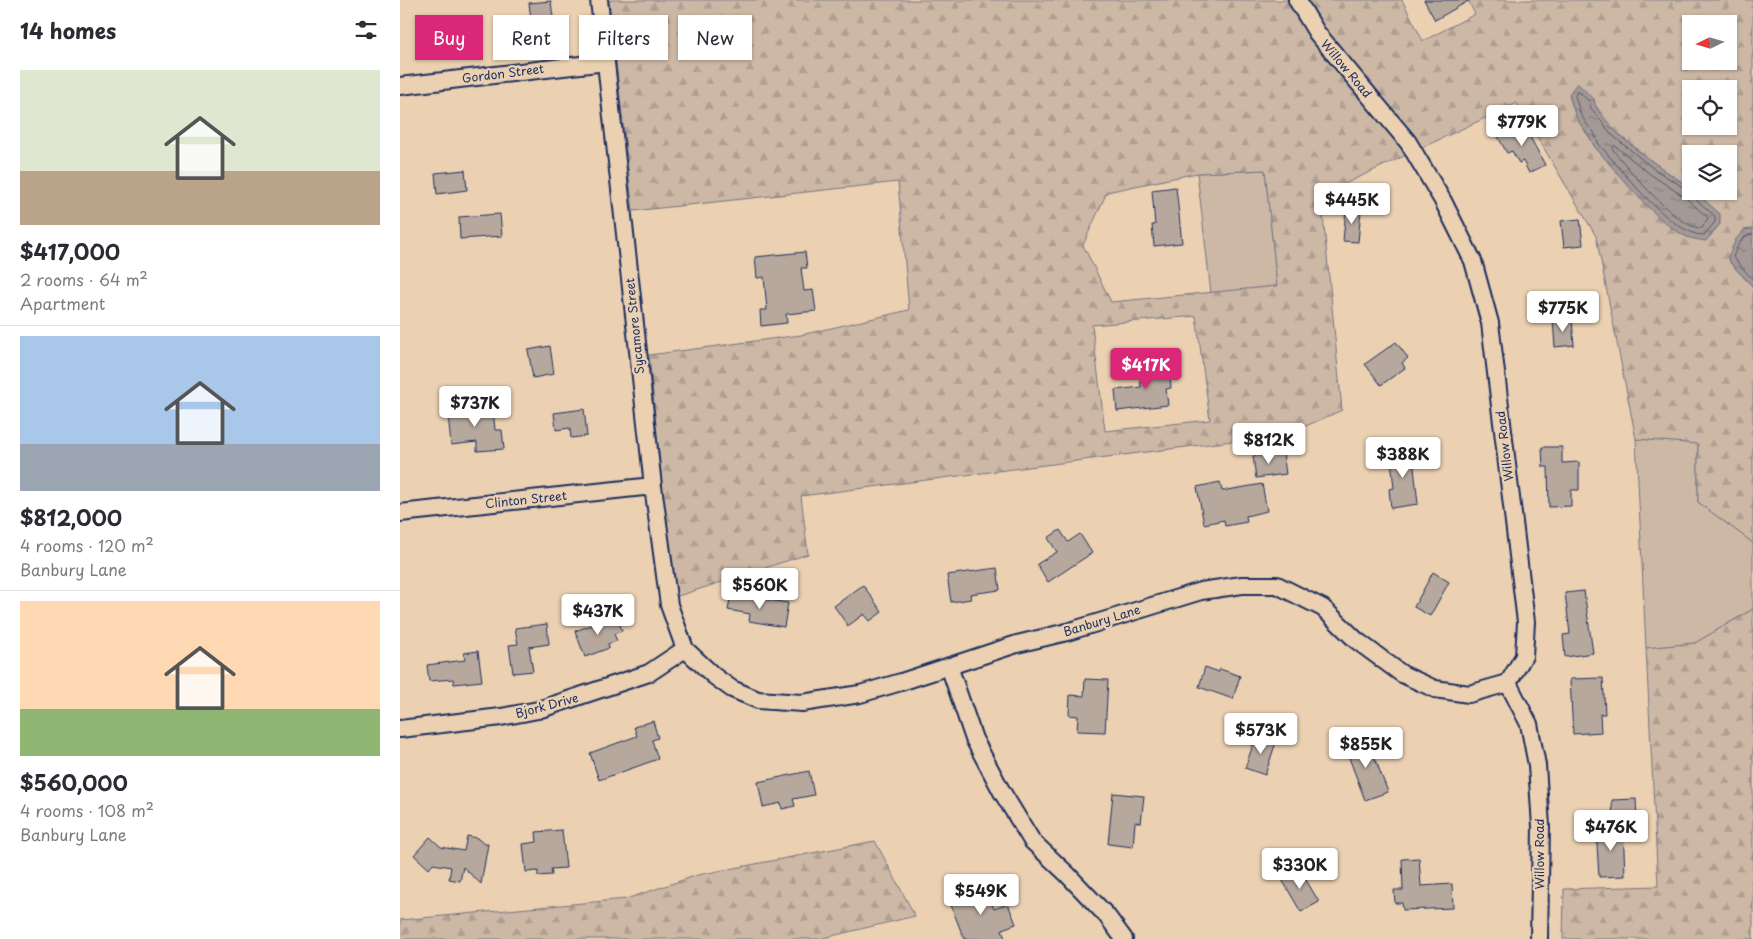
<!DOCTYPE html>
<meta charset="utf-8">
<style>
:root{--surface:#fff;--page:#f7f7f7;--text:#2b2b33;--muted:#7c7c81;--line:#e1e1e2;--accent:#db2777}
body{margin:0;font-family:"Playpen Sans",sans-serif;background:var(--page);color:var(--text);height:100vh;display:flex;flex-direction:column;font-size:19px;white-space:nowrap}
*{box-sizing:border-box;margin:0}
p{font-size:16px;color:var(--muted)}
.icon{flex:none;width:28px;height:28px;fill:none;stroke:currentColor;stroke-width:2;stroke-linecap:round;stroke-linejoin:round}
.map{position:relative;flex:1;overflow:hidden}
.side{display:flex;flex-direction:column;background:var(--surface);width:400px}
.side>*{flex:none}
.guide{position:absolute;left:15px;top:15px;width:475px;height:45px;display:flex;gap:10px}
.needle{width:32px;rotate:265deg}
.fabs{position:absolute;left:1282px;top:15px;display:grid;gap:10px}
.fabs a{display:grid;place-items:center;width:55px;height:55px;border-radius:0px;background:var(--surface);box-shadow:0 1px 4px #0004;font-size:25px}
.price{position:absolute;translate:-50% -42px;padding:0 11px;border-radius:5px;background:#fff;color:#222;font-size:16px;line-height:32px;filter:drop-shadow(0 1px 2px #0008)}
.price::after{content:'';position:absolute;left:50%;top:30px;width:15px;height:11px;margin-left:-8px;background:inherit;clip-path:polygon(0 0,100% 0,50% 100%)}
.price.current{background:var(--accent);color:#fff}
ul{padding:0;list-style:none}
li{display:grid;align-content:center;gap:10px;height:265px;padding:0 20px}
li+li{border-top:1px solid var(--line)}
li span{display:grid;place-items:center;height:155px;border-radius:0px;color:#555}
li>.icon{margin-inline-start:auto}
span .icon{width:90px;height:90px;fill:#fffc;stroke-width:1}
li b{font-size:21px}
h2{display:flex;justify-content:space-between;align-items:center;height:60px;padding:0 20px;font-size:21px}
.tag{padding:0 18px;border-radius:0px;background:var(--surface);box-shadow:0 1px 4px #0004;font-size:18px;line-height:45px}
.tag.current{background:var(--accent);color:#fff}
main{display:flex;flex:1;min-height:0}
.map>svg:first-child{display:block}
</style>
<main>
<section class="side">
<h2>14 homes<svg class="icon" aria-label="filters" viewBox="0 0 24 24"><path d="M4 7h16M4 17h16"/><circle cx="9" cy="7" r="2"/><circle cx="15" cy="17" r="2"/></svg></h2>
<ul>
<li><span style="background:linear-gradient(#dfe7d0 65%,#b9a48a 0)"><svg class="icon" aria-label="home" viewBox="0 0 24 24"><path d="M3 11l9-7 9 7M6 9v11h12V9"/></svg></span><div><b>$417,000</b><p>2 rooms · 64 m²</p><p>Apartment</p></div></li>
<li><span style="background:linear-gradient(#a9c7e8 70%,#9aa5b1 0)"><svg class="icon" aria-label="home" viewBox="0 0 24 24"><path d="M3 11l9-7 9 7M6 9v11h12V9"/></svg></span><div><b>$812,000</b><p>4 rooms · 120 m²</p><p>Banbury Lane</p></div></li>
<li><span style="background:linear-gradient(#ffd9b3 70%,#8fb573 0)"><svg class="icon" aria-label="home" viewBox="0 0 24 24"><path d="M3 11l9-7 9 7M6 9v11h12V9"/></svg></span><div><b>$560,000</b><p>4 rooms · 108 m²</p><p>Banbury Lane</p></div></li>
</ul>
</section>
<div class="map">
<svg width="1353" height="939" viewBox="0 0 1353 939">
<defs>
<pattern id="forest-firs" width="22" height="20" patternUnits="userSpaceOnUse" patternTransform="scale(1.25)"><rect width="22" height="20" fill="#cdb8a6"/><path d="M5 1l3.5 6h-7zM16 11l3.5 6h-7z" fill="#af9e91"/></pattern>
<pattern id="water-ripples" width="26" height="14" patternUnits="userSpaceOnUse" patternTransform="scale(1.25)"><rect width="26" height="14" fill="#a49995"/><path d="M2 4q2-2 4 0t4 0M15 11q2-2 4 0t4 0" fill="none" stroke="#857d7d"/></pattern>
</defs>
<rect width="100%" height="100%" fill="#ebd0b2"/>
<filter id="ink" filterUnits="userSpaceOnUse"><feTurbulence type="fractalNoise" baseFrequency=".02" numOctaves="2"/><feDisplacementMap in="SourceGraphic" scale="10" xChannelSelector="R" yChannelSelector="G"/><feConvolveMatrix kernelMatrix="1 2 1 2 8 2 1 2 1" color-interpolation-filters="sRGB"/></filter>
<g filter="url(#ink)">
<!-- grass -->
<path fill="#cdb8a6" stroke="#747482" d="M 865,170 L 877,286 L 811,293 L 797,173 Z
M 1236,439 L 1298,443 L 1298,502 L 1353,543 L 1353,609 L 1295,643 L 1246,648 Z"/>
<!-- forest -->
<path fill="url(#forest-firs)" stroke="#747482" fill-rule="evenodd" d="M 209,0 L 1002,0 L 1023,41 L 1075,14 L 1068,0 L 1353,0 L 1353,229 L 1344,230 L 1330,263 L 1353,287 L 1353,543 L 1298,502 L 1298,444 L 1236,439 L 1196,236 L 1117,103 L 921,195 L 942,410 L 888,434 L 401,496 L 408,554 L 275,597 L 272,582 L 249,355 L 401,335 L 509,310 L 498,182 L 233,211 ZM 1291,24 L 1329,24 L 1329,61 L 1291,61 ZM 1291,89 L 1329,89 L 1329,126 L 1291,126 ZM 1169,95 L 1195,105 L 1216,132 L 1257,165 L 1291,188 L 1291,154 L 1329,154 L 1329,191 L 1294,191 L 1320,214 L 1288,237 C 1250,213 1223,178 1194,146 C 1189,134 1182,129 1177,118 C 1174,110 1171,102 1169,95 ZM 865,170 L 877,286 L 711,302 L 683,245 L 707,192 L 797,173 ZM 796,316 L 810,420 L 705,431 L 692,325 Z
M 1353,609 L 1353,939 L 1163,939 L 1164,889 L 1258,886 L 1246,648 L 1295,643 Z
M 475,841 L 515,916 L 419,939 L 0,939 L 0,920 L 226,899 L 298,875 Z"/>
<!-- water -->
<path fill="url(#water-ripples)" stroke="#6d6f7f" d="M 1177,83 L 1194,99 C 1197,127 1266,171 1289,187 L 1291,191 L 1294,191 L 1320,214 L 1320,224 L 1306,241 C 1300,240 1292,239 1287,237 C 1256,223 1217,172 1194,146 C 1189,134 1182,128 1177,118 C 1173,110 1171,102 1169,94 Z
M 1353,229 L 1353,287 L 1330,262 L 1328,257 L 1336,239 L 1344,230 Z"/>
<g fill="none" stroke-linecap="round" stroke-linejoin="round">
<!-- shore -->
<path stroke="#525974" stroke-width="1" d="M 1177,92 L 1179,92 L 1189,101 L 1191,108 L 1212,135 L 1254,169 L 1291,192 L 1293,197 L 1315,216 L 1315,222 L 1304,235 C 1272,236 1219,167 1198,143 L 1194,132 L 1188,126 L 1181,115 L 1175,96 Z
M 1215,146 L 1250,174 L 1286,198 L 1308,218 L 1302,228 C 1278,230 1229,169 1213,150 L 1213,148 Z
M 1353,234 C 1341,235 1337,247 1333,257 L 1353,280"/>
</g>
<!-- building -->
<path fill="#b7a89d" stroke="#1b2f5e" d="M 1024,0 L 1070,0 L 1035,20 Z
M 151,1 L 156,42 L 133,45 L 133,40 L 111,43 L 109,21 L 131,19 L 129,3 Z
M 1122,122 L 1145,165 L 1129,173 L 1123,161 L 1119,163 L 1112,151 L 1107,153 L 1097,135 Z
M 65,170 L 67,190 L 37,194 L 35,173 Z
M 776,187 L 782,243 L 754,246 L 752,225 L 755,225 L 752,190 Z
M 946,209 L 961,210 L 958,242 L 943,241 Z
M 100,214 L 102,236 L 60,239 L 59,217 Z
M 1180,219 L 1183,245 L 1164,247 L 1161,221 Z
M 405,252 L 407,268 L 401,268 L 404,291 L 413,290 L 416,311 L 386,314 L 387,323 L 361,326 L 360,310 L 367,310 L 364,277 L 357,278 L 355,257 Z
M 1172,319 L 1174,345 L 1155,347 L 1153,320 Z
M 996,342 L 1008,358 L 1002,363 L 1005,368 L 981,385 L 965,364 Z
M 150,346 L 154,374 L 133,378 L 128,350 Z
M 761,362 L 763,377 L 770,376 L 771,388 L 766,389 L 768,405 L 717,411 L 715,390 L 741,387 L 739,365 Z
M 82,402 L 83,411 L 93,410 L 95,430 L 102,430 L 104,449 L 77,451 L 77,442 L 51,445 L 48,414 L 62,413 L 61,404 Z
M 184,409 L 187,436 L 171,438 L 170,428 L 156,430 L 154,413 Z
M 1142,447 L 1162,447 L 1162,463 L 1179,462 L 1179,490 L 1171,490 L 1171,506 L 1149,507 L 1148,467 L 1143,467 Z
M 1012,449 L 1018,504 L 991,508 L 989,489 L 994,488 L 990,451 Z
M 883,452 L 886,474 L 856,478 L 853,456 Z
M 820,482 L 822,491 L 862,484 L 867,511 L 846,516 L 847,522 L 825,526 L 824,520 L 804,524 L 797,487 Z
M 660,530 L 668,542 L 680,534 L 692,553 L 648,582 L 637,564 L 657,552 L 648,538 Z
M 597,568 L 600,590 L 570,594 L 571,599 L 551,602 L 547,575 Z
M 1033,572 L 1049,582 L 1030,616 L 1014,607 Z
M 463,585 L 482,612 L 470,621 L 464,614 L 448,626 L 434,606 Z
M 1184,591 L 1193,653 L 1165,657 L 1163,635 L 1170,634 L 1165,593 Z
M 331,594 L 388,603 L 384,627 L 349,621 L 350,614 L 328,610 Z
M 217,616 L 222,631 L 214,634 L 217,641 L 208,644 L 209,648 L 185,657 L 175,631 Z
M 147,624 L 149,644 L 129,647 L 133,671 L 113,673 L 109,645 L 118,644 L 115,628 Z
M 78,651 L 82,681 L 54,684 L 53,679 L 29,681 L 27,665 L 65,660 L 64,653 Z
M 805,667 L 819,672 L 820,669 L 840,676 L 833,699 L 799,687 Z
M 1203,678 L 1205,714 L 1200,714 L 1201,732 L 1173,734 L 1170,679 Z
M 685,679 L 708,680 L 705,732 L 677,731 L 678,716 L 669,715 L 670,695 L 684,696 Z
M 253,721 L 258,738 L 252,740 L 258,759 L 199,780 L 190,753 L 237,736 L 234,727 Z
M 856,736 L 876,742 L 865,775 L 845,768 Z
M 967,738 L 988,792 L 965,800 L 945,747 Z
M 409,771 L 414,795 L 393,799 L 395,806 L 382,809 L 381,803 L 363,807 L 358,782 Z
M 713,793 L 744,796 L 741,823 L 735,822 L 733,847 L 708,844 Z
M 1236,799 L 1237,822 L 1213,823 L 1212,800 Z
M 1223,826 L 1225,876 L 1199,877 L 1196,828 Z
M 162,830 L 166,868 L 151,869 L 152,875 L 138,876 L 138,871 L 126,872 L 123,844 L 137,842 L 136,832 Z
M 67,836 L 77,838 L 84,844 L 88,844 L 81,884 L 63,867 L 60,881 L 49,879 L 51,867 L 33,864 L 29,869 L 14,855 L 30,837 L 41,847 L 64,851 Z
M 1019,858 L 1021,886 L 1052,884 L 1053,908 L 1003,910 L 1002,903 L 995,903 L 994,890 L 1003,890 L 1002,859 Z
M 899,868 L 919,902 L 901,912 L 881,878 Z
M 585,886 L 594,909 L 608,904 L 616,924 L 602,929 L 605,939 L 564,939 L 549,900 Z"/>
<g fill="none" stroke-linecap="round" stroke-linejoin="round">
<!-- street casing -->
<g stroke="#1b2f5e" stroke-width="20">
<path id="street" d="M 199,0 L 253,486 L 269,605 L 285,649 L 314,676 L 332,689 L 358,700 L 402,703 L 460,694 L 501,682 L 617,644 L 667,632 L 801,591 L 842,585 L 877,585 L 923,608 L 956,640 L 1002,674 L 1035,689 L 1069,694 L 1108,683
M 897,0 L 917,33 L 1008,142 L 1043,201 L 1073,261 L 1090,323 L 1126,622 L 1124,656 L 1108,683 L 1129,724 L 1137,765 L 1141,827 L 1139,939
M 0,86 L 206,62
M 0,513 L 253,486
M 549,666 L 574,739 L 602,792 L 632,841 L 667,874 L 707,916 L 724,939
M 0,729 L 101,717 L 138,710 L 249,673 L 285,649"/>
</g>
<!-- street -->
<use href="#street" stroke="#ebd0b2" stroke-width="16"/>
</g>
</g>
<g text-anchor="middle" stroke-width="4.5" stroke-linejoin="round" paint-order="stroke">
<!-- street labels -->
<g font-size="12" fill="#1b2f5e" stroke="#ebd0b2">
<text transform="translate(946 69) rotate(50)" y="4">Willow Road</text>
<text transform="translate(103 74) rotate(-7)" y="4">Gordon Street</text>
<text transform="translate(235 326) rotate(-96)" y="4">Sycamore Street</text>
<text transform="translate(1105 446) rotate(-97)" y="4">Willow Road</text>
<text transform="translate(126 500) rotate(-6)" y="4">Clinton Street</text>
<text transform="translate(702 621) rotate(-17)" y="4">Banbury Lane</text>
<text transform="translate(147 706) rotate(-15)" y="4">Bjork Drive</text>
<text transform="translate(1140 854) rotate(-90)" y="4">Willow Road</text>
</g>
</g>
</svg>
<div class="fabs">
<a><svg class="needle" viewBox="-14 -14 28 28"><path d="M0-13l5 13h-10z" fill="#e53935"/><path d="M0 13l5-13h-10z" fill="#7c7c81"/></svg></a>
<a><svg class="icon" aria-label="locate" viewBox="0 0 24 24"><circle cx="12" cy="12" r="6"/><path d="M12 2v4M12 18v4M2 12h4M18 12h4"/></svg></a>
<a><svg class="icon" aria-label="layers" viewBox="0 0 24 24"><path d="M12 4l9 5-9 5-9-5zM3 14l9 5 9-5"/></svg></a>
</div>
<b class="price" style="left:1122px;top:147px">$779K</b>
<b class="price" style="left:952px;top:225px">$445K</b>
<b class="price" style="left:1163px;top:333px">$775K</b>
<b class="price current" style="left:746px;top:390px">$417K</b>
<b class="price" style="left:75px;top:428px">$737K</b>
<b class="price" style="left:869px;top:465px">$812K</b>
<b class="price" style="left:1003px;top:479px">$388K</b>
<b class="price" style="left:360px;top:610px">$560K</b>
<b class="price" style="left:198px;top:636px">$437K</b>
<b class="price" style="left:861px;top:755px">$573K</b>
<b class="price" style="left:966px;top:769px">$855K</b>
<b class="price" style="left:1211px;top:852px">$476K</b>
<b class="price" style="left:900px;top:890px">$330K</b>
<b class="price" style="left:581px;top:916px">$549K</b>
<div class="guide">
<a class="tag current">Buy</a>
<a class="tag">Rent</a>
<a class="tag">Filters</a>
<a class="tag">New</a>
</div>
</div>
</main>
